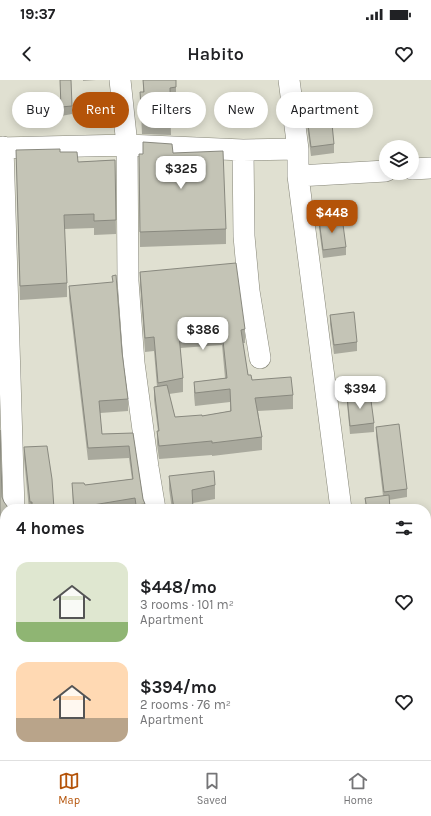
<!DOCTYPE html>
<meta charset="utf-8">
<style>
:root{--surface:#fff;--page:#f6f6f6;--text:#202124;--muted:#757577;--line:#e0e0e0;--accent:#b45309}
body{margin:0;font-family:Karla,sans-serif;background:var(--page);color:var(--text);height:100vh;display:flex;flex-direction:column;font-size:15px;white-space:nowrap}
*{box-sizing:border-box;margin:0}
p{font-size:13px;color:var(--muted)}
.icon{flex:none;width:22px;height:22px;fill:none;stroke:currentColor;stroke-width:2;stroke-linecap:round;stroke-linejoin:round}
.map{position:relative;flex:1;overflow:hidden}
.panel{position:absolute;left:0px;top:424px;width:431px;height:256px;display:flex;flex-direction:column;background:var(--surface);border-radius:16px 16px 0 0;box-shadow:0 2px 10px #0003}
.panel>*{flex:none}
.guide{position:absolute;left:12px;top:12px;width:407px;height:36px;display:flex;gap:8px}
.controls{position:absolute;left:379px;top:60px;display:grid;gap:8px}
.controls a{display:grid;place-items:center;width:40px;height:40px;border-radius:50%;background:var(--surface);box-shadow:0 2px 10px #0003;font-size:20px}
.price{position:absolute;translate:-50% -34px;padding:0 9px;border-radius:8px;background:#fff;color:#222;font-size:13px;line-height:26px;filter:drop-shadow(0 1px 2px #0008)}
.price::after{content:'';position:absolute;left:50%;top:24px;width:12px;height:9px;margin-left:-6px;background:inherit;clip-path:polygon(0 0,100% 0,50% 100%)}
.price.current{background:var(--accent);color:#fff}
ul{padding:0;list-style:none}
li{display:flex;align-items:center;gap:12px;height:100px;padding:0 16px}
li span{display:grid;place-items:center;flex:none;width:112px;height:80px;border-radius:12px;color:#555}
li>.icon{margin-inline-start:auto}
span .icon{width:48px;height:48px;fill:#fffc;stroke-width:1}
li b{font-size:17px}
h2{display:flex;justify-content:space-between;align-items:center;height:48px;padding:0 16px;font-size:17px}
.tag{padding:0 14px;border-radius:18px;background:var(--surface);box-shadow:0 2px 10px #0003;font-size:14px;line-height:36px}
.tag.current{background:var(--accent);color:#fff}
.status{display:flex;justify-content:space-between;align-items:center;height:28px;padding:0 20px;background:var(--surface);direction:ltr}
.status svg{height:11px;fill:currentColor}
header{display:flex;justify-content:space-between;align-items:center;height:52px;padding:0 16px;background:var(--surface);font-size:18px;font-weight:600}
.tab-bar{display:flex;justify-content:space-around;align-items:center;height:56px;border-top:1px solid var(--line);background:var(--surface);font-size:11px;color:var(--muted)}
.tab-bar a{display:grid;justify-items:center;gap:2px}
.tab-bar .current{color:var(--accent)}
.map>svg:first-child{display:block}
</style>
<div class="status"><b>19:37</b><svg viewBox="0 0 49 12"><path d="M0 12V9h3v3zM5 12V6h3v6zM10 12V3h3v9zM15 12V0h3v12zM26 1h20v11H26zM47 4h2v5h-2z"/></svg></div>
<header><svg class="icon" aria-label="back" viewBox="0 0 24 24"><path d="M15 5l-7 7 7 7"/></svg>Habito<svg class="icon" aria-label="heart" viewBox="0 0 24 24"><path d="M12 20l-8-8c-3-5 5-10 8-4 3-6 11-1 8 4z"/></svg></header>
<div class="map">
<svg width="431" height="680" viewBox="0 0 431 680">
<rect width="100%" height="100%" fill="#e0e0d1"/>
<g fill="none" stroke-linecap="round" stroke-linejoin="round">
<!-- minor casing -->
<g stroke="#858577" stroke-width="22">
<path id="minor" d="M 120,0 L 127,65 L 128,201 L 134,283 L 148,387 L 155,429
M 289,0 L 298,69 L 298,96 L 341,429
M 3,67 L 14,429
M 0,68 L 127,65 L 243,70 L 298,69
M 243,70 L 244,156 L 249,211 L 260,278
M 412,89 L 431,88
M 298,96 L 386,91
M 185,675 L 185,680
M 366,675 L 367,680"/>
</g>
<!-- minor -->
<use href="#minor" stroke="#fff" stroke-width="21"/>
</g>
<!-- wall -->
<path fill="#a9a99d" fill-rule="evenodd" d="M 60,0 L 72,26 L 72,34 L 61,36 Z
M 83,0 L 96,0 L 83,1 Z
M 143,0 L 176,0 L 176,19 L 170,20 L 171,55 L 142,54 L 140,12 L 143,12 Z
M 307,37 L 334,64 L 334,73 L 311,76 L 307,46 Z
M 143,62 L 173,73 L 226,149 L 226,164 L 140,167 L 139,89 L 143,74 Z
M 16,70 L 60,72 L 78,82 L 115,80 L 116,154 L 94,155 L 94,148 L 64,149 L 67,203 L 67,217 L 20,220 Z
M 319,140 L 346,167 L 346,175 L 323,178 L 319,148 Z
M 140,192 L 245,249 L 245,263 L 243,263 L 248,295 L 252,300 L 293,315 L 293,329 L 258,331 L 262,357 L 262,370 L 212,376 L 212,375 L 159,379 L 157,364 L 157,351 L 158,351 L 154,320 L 154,307 L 157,307 L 154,271 L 145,272 L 140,205 ZM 222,265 L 225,298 L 194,302 L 194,315 L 195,326 L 230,322 L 230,331 L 202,336 L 175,337 L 169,314 L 183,312 L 183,298 L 180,268 Z
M 69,206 L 122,272 L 128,319 L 128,331 L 100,333 L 102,354 L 133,353 L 143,419 L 145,424 L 145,429 L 73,429 L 72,403 L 85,405 L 132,399 L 129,378 L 88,380 L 69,218 Z
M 330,235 L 357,262 L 357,271 L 334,274 L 330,244 Z
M 347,316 L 374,343 L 374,352 L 350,354 L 347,324 Z
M 376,347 L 407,409 L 407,417 L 389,420 L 390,429 L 366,429 L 365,418 L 383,416 L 376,356 Z
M 0,350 L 2,417 L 5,429 L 5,541 L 0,540 Z
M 24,367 L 54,429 L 29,429 L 24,379 Z
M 169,396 L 215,405 L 215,419 L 193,423 L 193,429 L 172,429 L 169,409 Z
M 5,550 L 5,646 L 0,646 L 0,551 Z
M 48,675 L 175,675 L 175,680 L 49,680 Z
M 196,675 L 282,675 L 282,680 L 196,680 Z
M 390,675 L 426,675 L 431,680 L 391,680 Z"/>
<!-- building -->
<path fill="#c4c4b6" stroke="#89897f" d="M 60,0 L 71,0 L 72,26 L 61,27 Z
M 143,0 L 176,0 L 176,7 L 170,8 L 171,43 L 142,42 L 140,12 L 144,12 Z
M 331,34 L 334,64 L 311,67 L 307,37 Z
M 143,62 L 172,64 L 173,73 L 223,71 L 226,149 L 140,152 L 139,74 L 143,74 Z
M 60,69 L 60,72 L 77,72 L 78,82 L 115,80 L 116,140 L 94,141 L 94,134 L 64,135 L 67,203 L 20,206 L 16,70 Z
M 342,137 L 346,167 L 323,170 L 319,140 Z
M 236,183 L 245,249 L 241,250 L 248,295 L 251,295 L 252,300 L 291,297 L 293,315 L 255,318 L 262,357 L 212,363 L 212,361 L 159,366 L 157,351 L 159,351 L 154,307 L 167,305 L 175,337 L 202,335 L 202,336 L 231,331 L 230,309 L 195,313 L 194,302 L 227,298 L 222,251 L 179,255 L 183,298 L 158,303 L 154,257 L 145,258 L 140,192 Z
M 116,195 L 122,272 L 128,319 L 99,321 L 102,354 L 133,353 L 143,419 L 145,424 L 136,425 L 135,418 L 87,426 L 87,429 L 74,429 L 72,403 L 84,403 L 85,405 L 133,399 L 129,366 L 88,368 L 69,206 L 113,202 L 112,196 Z
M 354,232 L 357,262 L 334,265 L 330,235 Z
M 370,313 L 374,343 L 350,346 L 347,316 Z
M 399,344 L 407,409 L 384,412 L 376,347 Z
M 0,350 L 2,417 L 4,422 L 7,426 L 8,429 L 5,429 L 5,528 L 0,527 Z
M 47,366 L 52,399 L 54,429 L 32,429 L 32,422 L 30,422 L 24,367 Z
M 214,391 L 215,405 L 192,410 L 193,429 L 174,429 L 169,396 Z
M 389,415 L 390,429 L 367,429 L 365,418 Z
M 246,428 L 259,428 L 260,429 L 246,429 Z
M 431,543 L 431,680 L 393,680 L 393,675 L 426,675 L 426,544 Z
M 5,550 L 5,633 L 0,633 L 0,551 Z
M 0,663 L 5,663 L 5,675 L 31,675 L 32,680 L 0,680 Z
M 50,675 L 167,675 L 123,680 L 51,680 Z"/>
</svg>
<div class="controls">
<a><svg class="icon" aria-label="layers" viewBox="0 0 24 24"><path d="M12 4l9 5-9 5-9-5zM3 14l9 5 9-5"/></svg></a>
</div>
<b class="price" style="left:181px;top:110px">$325</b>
<b class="price current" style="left:332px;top:154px">$448</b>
<b class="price" style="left:203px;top:271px">$386</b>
<b class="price" style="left:360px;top:330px">$394</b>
<div class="guide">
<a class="tag">Buy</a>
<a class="tag current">Rent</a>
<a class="tag">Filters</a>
<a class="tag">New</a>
<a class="tag">Apartment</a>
</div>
<section class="panel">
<h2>4 homes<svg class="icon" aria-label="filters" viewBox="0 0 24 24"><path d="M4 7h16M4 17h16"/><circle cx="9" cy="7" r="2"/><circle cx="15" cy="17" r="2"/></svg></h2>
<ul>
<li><span style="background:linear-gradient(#dfe7d0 75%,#8fb573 0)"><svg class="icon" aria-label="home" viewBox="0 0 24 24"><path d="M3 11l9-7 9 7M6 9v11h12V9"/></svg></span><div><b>$448/mo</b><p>3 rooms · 101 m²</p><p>Apartment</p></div><svg class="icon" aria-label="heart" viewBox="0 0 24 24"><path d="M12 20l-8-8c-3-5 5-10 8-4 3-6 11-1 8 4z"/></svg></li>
<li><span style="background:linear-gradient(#ffd9b3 70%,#b9a48a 0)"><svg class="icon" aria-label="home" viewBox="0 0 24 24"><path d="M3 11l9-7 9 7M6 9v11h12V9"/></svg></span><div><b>$394/mo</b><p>2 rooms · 76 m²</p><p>Apartment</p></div><svg class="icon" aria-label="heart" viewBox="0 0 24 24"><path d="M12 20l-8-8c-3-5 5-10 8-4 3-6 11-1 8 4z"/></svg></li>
</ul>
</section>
</div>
<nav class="tab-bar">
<a class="current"><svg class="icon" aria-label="map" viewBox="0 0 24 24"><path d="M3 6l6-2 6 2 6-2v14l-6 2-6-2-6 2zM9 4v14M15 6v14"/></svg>Map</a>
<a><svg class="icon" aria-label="saved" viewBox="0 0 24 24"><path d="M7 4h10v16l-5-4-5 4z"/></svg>Saved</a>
<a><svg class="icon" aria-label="home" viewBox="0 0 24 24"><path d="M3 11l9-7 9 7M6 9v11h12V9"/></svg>Home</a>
</nav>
